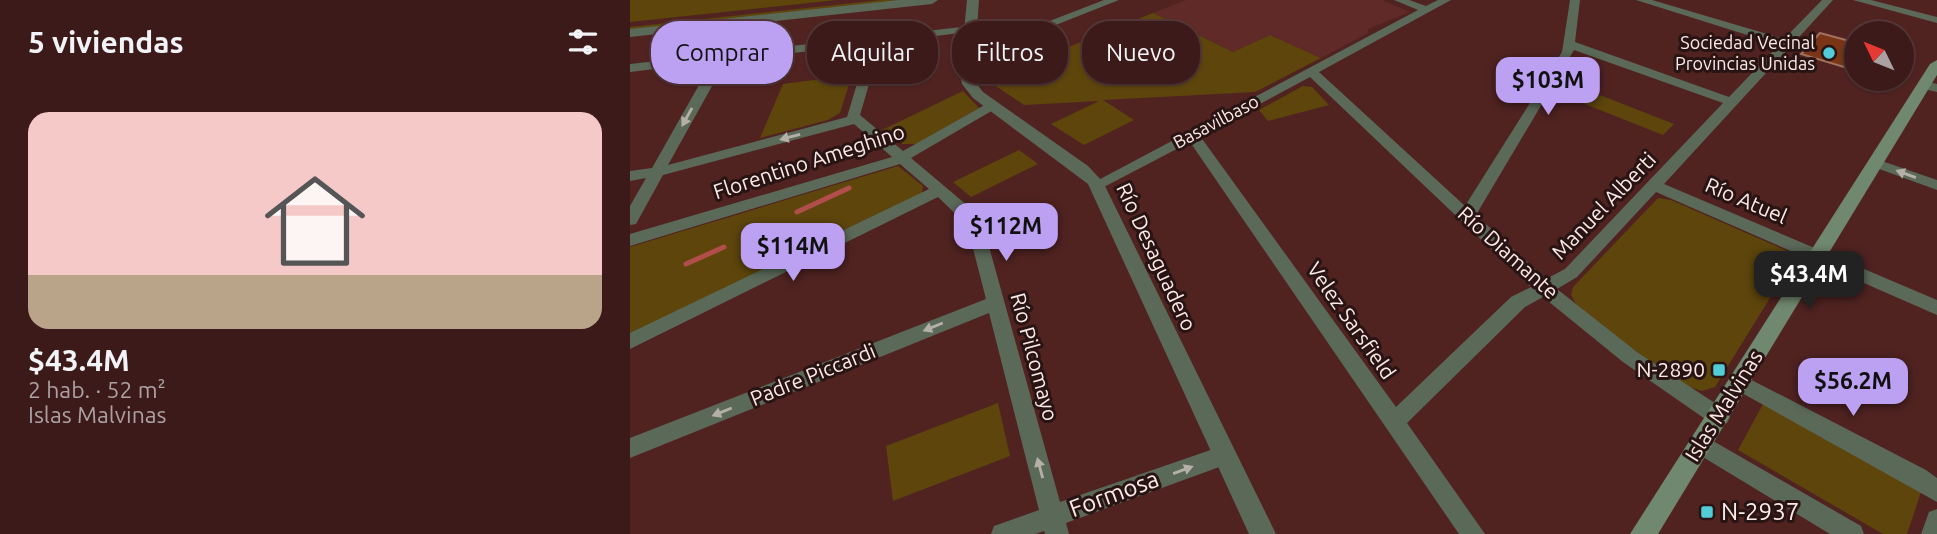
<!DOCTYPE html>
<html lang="es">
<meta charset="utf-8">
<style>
:root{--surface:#3c1a19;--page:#432322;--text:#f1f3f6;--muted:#aca1a2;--line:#553838;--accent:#bca0f2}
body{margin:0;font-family:Ubuntu,sans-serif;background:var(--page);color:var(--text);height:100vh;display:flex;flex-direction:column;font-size:26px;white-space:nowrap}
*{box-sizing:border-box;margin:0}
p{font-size:23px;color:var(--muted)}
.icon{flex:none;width:38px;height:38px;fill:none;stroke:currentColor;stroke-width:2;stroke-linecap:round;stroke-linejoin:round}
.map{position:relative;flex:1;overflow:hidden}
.side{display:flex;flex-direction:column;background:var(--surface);width:630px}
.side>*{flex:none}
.guide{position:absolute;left:21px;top:21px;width:665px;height:63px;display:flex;gap:14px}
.needle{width:46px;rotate:313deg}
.tools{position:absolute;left:1214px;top:21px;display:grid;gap:14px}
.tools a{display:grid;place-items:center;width:70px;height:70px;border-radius:50%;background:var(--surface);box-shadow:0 2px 5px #0004,0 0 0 2px var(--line);font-size:35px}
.price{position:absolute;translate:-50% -60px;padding:0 16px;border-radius:14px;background:var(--accent);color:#111;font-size:23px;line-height:46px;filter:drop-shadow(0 2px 4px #0008)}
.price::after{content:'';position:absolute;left:50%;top:42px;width:21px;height:16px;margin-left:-10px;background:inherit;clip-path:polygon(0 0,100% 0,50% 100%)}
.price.active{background:#222;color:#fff}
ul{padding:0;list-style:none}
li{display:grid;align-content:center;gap:14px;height:371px;padding:0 28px}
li+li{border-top:2px solid var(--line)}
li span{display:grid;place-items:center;height:217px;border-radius:21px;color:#555}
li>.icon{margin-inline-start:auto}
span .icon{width:126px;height:126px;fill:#fffc;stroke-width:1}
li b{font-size:30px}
h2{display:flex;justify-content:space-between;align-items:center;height:84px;padding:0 28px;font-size:30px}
.tag{padding:0 24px;border-radius:28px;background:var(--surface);box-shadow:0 2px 5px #0004,0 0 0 2px var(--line);font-size:24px;line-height:63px}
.tag.active{background:var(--accent);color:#111}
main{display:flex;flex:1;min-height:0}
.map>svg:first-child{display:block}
</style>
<main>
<section class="side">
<h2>5 viviendas<svg class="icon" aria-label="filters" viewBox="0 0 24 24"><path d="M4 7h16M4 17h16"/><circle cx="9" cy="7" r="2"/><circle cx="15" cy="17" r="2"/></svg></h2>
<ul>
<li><span style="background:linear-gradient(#f6c9c9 75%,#b9a48a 0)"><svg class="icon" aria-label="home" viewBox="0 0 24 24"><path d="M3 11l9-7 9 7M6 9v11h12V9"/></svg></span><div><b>$43.4M</b><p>2 hab. · 52 m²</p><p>Islas Malvinas</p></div></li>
</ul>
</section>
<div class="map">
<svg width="1307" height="534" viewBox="0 0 1307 534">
<rect width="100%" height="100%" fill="#502321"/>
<!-- built -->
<path fill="#5f2a28" d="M 556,0 L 752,0 L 780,12 L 738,29 L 738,33 L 691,58 L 640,35 L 603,52 L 523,13 Z"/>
<!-- green -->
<path fill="#5d450c" d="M 0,0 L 207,0 L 0,22 Z
M 251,0 L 277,0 L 0,30 L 0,27 Z
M 523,13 L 603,52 L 640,35 L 691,58 L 625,92 L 473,100 L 504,120 L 454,145 L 421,124 L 469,101 L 394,105 L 357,80 Z
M 222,75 L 210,113 L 198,120 L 130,138 L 153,84 Z
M 934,81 L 1044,124 L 1033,135 L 927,93 Z
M 673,86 L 682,87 L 699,105 L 638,121 L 629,110 Z
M 333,91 L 349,108 L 286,144 L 272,144 L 252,130 Z
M 389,150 L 408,164 L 341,197 L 323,182 Z
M 268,166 L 293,186 L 292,193 L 0,334 L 0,247 Z
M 1028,198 L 1041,200 L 1155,250 L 1164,259 L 1085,387 L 1072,391 L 1059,387 L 997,345 L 946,304 L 941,295 L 943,287 Z
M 368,403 L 380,456 L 263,501 L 256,446 Z
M 1133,404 L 1292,489 L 1277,534 L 1253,534 L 1108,450 Z"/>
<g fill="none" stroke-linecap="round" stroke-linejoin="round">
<!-- stream -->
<path stroke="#b14e4c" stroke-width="5" d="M 167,212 L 219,188
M 56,264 L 94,247"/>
</g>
<!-- building -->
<path fill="#793516" stroke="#a1715d" stroke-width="2" d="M 1190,33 L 1227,43 L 1227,71 L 1171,54 Z"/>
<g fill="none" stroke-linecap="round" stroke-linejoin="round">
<!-- minor -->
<path fill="#5b6959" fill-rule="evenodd" d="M 474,0 L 489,0 L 342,58 L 332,55 Z
M 764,0 L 779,0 L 796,6 L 808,0 L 821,0 L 689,72 L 835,206 L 932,52 L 940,0 L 950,0 L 945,42 L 1099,97 L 1149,45 L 1006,0 L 1022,0 L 1154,39 L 1192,0 L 1203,0 L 1034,184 L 1307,300 L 1307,315 L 1026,192 L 947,277 L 927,289 L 1007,352 L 1097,411 L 1100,417 L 1097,423 L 1089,426 L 1081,423 L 993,362 L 913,297 L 895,307 L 777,423 L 855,534 L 829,534 L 560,142 L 472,188 L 462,188 L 459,185 L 788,10 ZM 944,50 L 1093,103 L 935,269 L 916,279 L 846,215 ZM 680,77 L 901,287 L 881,297 L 766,407 L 570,136 Z
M 1223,0 L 1241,0 L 1307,17 L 1307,23 Z
M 341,26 L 347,29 L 345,31 L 251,43 L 230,115 L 273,151 L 358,103 L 368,103 L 370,106 L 281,158 L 345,212 L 353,225 L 430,502 L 595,445 L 603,448 L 606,455 L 603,462 L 436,523 L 439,534 L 415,534 L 414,531 L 405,534 L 361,534 L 364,526 L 409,510 L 359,313 L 0,458 L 0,438 L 356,299 L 337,225 L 308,197 L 0,349 L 0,333 L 299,189 L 270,164 L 0,246 L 0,234 L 262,157 L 224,124 L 33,175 L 6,224 L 0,225 L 0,206 L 16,178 L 0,181 L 0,171 L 22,168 L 82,62 L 0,72 L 0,64 ZM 239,44 L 217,117 L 38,165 L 96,61 Z
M 1294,81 L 1307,84 L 1307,92 L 1289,88 L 1288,85 Z
M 1246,159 L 1307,180 L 1307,190 L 1241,166 L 1239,163 Z
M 1110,374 L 1296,470 L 1307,478 L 1307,502 L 1103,388 L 1100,382 L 1103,376 Z
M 1071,434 L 1231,526 L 1234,534 L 1200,534 L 1063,451 L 1060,444 L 1063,437 Z
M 1307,509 L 1307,534 L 1291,534 L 1299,512 Z"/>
<!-- tertiary -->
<path fill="#5b6959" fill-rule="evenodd" d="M 269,0 L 308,0 L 302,4 L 0,37 L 0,29 Z
M 337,0 L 349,0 L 344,73 L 346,83 L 353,92 L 458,166 L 473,182 L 646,534 L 619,534 L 458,184 L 343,98 L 332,84 L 330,73 Z"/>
<!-- secondary -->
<path fill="#70886f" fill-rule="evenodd" d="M 1307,60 L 1307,75 L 1028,534 L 1000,534 L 1300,64 Z"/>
</g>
<!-- one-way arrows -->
<defs><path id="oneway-solid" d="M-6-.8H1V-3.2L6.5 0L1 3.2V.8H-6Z" transform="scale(1.75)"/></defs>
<g fill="#b4b0a8">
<use href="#oneway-solid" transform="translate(57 117) rotate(119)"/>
<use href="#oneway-solid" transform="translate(160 137) rotate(165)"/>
<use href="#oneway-solid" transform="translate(1276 174) rotate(-160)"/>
<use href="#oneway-solid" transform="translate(303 327) rotate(158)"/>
<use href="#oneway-solid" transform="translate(92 412) rotate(158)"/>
<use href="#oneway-solid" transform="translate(410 468) rotate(-105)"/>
<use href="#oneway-solid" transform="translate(553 470) rotate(-20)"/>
</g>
<!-- markers -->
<g fill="#52ccd6" stroke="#281413" stroke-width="2.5">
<circle cx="1199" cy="53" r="7"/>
<rect x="1082" y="363" width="14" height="14" rx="3.5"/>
<rect x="1070" y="505" width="14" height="14" rx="3.5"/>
</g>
<g text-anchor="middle" stroke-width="6" stroke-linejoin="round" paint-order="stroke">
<!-- far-poi labels -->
<g font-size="18" fill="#fceae8" stroke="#281413" text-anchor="end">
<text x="1185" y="49">Sociedad Vecinal<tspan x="1185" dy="21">Provincias Unidas</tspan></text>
</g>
<!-- far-street labels -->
<g font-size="18" fill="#fceae8" stroke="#281413">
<text transform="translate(586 122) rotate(-28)" y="6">Basavilbaso</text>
</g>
<!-- street labels -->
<g font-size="21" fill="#fceae8" stroke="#281413">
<text transform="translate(179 162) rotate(-18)" y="7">Florentino Ameghino</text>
<text transform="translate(1116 201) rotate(23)" y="7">Río Atuel</text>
<text transform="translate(974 206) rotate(-46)" y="7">Manuel Alberti</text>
<text transform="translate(878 253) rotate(42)" y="7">Río Diamante</text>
<text transform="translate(526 257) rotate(65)" y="7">Río Desaguadero</text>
<text transform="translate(721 321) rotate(55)" y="7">Velez Sarsfield</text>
<text transform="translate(404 357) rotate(75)" y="7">Río Pilcomayo</text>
<text transform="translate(183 375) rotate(-22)" y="7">Padre Piccardi</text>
<text transform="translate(1094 406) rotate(-58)" y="7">Islas Malvinas</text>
</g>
<!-- poi labels -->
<g font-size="21" fill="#fceae8" stroke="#281413" text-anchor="end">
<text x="1075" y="377">N-2890</text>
</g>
<!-- near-street labels -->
<g font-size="24" fill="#fceae8" stroke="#281413">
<text transform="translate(484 494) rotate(-20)" y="8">Formosa</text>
</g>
<!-- near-poi labels -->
<g font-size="24" fill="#fceae8" stroke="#281413" text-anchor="start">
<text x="1091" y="520">N-2937</text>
</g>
</g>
</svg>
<div class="tools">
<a><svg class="needle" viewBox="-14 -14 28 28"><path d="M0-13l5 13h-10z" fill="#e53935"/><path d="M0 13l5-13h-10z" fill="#aca1a2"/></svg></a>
</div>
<b class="price" style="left:918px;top:117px">$103M</b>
<b class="price" style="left:376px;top:263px">$112M</b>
<b class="price" style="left:163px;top:283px">$114M</b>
<b class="price active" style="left:1179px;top:311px">$43.4M</b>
<b class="price" style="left:1223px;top:418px">$56.2M</b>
<div class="guide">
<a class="tag active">Comprar</a>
<a class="tag">Alquilar</a>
<a class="tag">Filtros</a>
<a class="tag">Nuevo</a>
</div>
</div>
</main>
